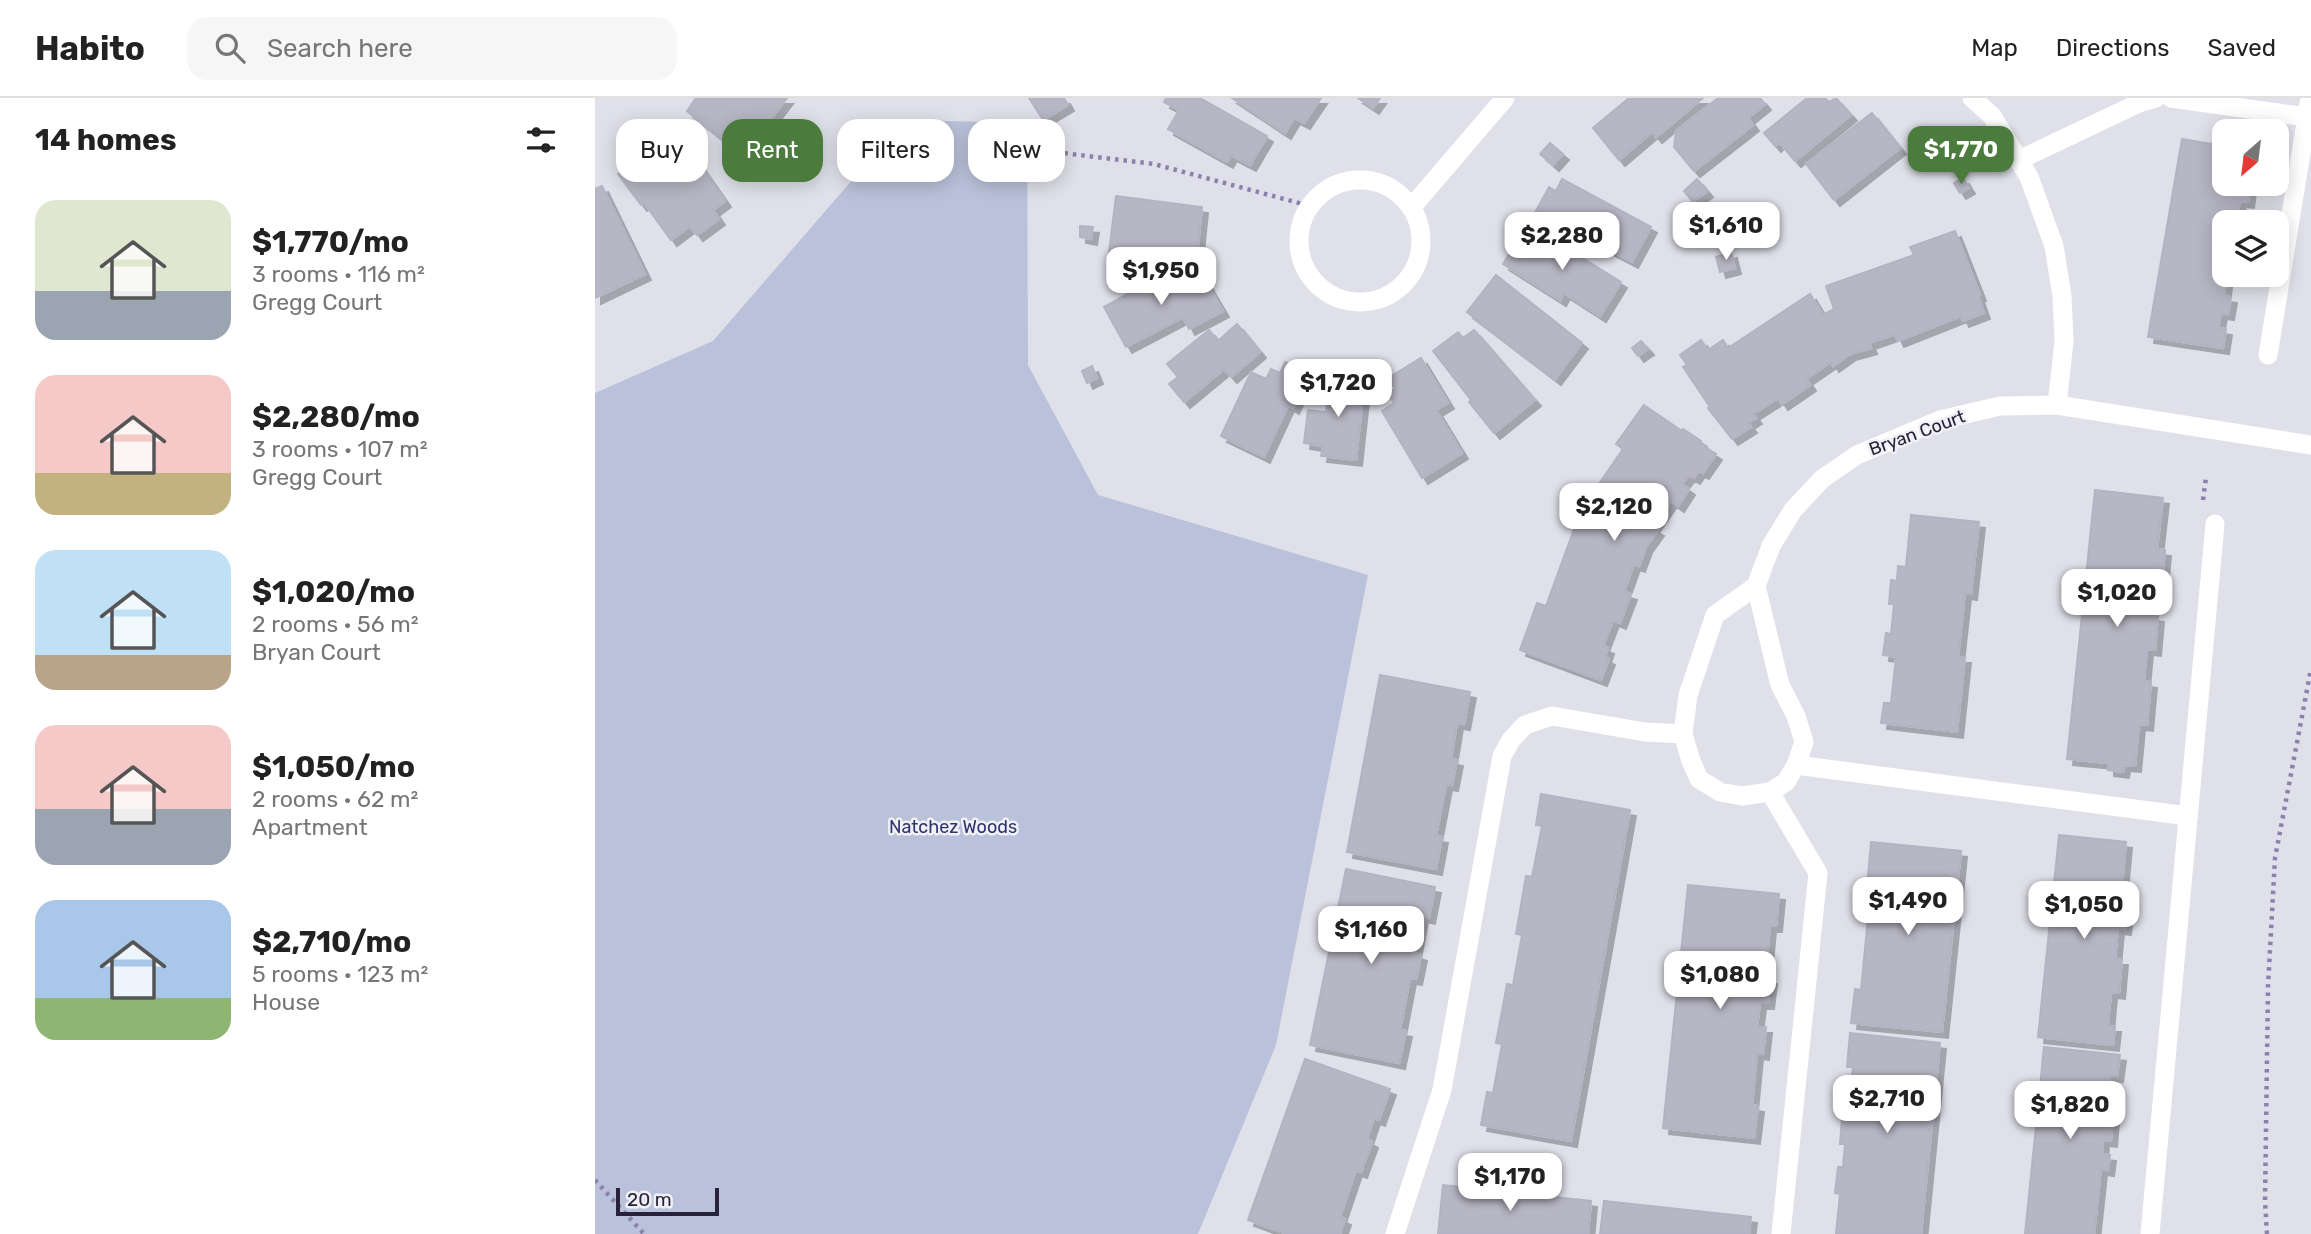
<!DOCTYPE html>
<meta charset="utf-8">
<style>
:root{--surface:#fff;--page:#f6f6f6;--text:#222;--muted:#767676;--line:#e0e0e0;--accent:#4c7c3d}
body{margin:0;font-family:Rubik,sans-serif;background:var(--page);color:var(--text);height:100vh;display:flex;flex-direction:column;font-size:26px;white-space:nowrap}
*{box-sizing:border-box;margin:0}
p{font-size:23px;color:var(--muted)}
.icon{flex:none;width:38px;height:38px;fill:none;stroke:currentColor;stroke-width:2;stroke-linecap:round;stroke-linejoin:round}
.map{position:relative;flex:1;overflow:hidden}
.side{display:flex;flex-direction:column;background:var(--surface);width:595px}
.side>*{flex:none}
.guide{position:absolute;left:21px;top:21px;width:665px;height:63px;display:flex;gap:14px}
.needle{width:46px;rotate:208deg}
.tools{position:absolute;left:1617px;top:21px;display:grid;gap:14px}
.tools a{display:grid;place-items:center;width:77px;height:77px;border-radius:14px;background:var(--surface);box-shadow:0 4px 18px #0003;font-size:35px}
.scale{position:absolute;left:21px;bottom:18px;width:103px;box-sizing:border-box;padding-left:7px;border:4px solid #272239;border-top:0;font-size:19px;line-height:24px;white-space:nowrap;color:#272239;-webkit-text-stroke:5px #f0f0f7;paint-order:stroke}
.price{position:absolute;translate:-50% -60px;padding:0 16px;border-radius:14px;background:#fff;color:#222;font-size:23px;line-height:46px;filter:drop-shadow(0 2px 4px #0008)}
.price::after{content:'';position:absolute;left:50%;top:42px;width:21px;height:16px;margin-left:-10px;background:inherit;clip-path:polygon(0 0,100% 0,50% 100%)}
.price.current{background:var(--accent);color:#fff}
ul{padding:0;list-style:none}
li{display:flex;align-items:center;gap:21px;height:175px;padding:0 35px}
li span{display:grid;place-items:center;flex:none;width:196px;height:140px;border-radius:21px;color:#555}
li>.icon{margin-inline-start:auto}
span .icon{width:84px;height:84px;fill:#fffc;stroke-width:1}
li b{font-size:30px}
h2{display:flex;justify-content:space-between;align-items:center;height:84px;padding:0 35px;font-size:30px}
.tag{padding:0 24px;border-radius:21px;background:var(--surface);box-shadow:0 4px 18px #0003;font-size:24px;line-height:63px}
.tag.current{background:var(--accent);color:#fff}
header{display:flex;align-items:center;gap:42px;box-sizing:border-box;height:98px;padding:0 35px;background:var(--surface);border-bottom:2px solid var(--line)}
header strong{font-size:33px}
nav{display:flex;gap:38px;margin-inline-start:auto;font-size:24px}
.search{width:490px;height:63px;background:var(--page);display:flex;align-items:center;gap:18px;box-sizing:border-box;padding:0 24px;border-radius:21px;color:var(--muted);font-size:26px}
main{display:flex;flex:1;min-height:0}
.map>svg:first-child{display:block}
</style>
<header>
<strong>Habito</strong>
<div class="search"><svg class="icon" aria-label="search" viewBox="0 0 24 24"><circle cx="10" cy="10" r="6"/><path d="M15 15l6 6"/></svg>Search here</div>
<nav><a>Map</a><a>Directions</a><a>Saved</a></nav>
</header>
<main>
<section class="side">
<h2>14 homes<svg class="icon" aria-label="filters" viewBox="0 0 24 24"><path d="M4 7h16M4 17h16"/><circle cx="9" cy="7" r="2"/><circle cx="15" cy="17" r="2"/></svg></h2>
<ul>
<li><span style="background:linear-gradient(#dfe7d0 65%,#9aa5b1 0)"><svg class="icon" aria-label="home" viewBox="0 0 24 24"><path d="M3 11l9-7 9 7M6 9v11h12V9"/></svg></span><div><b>$1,770/mo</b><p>3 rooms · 116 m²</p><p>Gregg Court</p></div></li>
<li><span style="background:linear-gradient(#f6c9c9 70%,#c2b280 0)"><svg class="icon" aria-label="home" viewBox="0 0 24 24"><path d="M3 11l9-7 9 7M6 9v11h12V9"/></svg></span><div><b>$2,280/mo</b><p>3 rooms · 107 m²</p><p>Gregg Court</p></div></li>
<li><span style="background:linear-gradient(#bfe0f5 75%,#b9a48a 0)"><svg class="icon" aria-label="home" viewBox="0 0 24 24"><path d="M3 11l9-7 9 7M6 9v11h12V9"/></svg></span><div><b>$1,020/mo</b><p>2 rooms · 56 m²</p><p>Bryan Court</p></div></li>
<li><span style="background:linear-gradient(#f6c9c9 60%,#9aa5b1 0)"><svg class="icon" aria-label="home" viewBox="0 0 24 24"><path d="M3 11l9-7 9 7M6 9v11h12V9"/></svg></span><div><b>$1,050/mo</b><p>2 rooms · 62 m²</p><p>Apartment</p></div></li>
<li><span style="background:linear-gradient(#a9c7e8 70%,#8fb573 0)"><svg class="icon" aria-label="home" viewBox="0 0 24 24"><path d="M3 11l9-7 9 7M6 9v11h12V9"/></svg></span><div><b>$2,710/mo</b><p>5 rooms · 123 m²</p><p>House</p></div></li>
</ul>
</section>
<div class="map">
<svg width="1716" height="1136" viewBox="0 0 1716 1136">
<defs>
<filter id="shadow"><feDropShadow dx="6" dy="6" stdDeviation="0" flood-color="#0004"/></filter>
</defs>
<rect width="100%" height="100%" fill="#e0e0ea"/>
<!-- green -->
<path fill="#bac1da" d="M 309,22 L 432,25 L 433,267 L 503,397 L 773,477 L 681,947 L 603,1136 L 0,1136 L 0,295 L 118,243 Z"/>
<!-- building -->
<path fill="#b7b6c4" stroke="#b4b3c3" stroke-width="2" filter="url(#shadow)" d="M 101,0 L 192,0 L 155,48 L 138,35 L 131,44 L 92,13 Z
M 434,0 L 469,0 L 473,7 L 448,22 Z
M 571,0 L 605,0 L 672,38 L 655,67 L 636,57 L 632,64 L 573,31 L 584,12 L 569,4 Z
M 637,0 L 726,0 L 709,25 L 699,20 L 690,35 Z
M 763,0 L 785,0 L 778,10 Z
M 1034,0 L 1108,0 L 1061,39 L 1057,34 L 1024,62 L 998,30 Z
M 1123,0 L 1165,0 L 1170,6 L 1153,20 L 1158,27 L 1099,73 L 1079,49 L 1081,33 Z
M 1212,0 L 1230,0 L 1234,4 L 1241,0 L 1256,17 L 1200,63 L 1184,44 L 1180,48 L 1169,35 Z
M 1277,15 L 1305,50 L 1239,102 L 1211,66 Z
M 1587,41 L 1629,48 L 1629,86 L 1648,86 L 1648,88 L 1655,89 L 1653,104 L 1645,103 L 1641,124 L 1629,124 L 1629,177 L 1632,177 L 1629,198 L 1636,199 L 1633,216 L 1626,215 L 1623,230 L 1631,231 L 1628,250 L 1553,239 Z
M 955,45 L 968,56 L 958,67 L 945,56 Z
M 59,50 L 72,69 L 95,53 L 130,103 L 118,112 L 124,121 L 102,137 L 95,128 L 76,142 L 49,105 L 46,107 L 23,76 Z
M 1368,80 L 1374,90 L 1365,95 L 1359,85 Z
M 967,81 L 1056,129 L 1037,164 L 999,144 L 996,150 L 938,118 L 954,89 L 961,93 Z
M 1102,81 L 1112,93 L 1098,104 L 1089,93 Z
M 7,88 L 50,176 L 0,200 L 0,91 Z
M 521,98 L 607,109 L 603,148 L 595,147 L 592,163 L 514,154 Z
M 485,128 L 498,129 L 496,141 L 485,139 Z
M 941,131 L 1026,184 L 1005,218 L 969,195 L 965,202 L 908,166 L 926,138 L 934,143 Z
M 1360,133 L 1385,197 L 1383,198 L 1389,215 L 1368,223 L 1366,218 L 1303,243 L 1300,236 L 1274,245 L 1276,250 L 1255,256 L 1238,268 L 1236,264 L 1211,281 L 1215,287 L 1187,306 L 1183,300 L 1158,316 L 1161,320 L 1153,325 L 1156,329 L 1137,341 L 1113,310 L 1115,309 L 1088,269 L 1092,267 L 1085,257 L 1106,242 L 1113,252 L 1128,242 L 1133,250 L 1215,196 L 1228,217 L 1239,211 L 1231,188 L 1319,157 L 1315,149 Z
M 1136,154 L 1140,170 L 1125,174 L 1121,159 Z
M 578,171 L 586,187 L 596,181 L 601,189 L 611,184 L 628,213 L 594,231 L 588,219 L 531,249 L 509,209 Z
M 901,177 L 987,245 L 960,281 L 872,214 Z
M 642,226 L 665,254 L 636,279 L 629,271 L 589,304 L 574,286 L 583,279 L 572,266 L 614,232 L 623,243 Z
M 879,232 L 940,302 L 899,335 L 874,304 L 876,302 L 838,253 L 863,234 L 868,240 Z
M 1046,243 L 1053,251 L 1043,258 L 1037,250 Z
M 826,260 L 853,305 L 841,312 L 867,355 L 827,380 L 787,313 L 799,305 L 793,296 L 800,291 L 793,280 Z
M 690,264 L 714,274 L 698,310 L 693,307 L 669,359 L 626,338 L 656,274 L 671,281 L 676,271 L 685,275 Z
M 497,268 L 502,280 L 492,285 L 487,273 Z
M 735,276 L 770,280 L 761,362 L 726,358 L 728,348 L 709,345 L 713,312 L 731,314 Z
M 1049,307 L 1087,333 L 1088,331 L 1106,343 L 1104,345 L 1121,356 L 1108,375 L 1104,373 L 1099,380 L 1094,377 L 1087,386 L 1094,391 L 1083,408 L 1076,403 L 1058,429 L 1063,432 L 1051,449 L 1044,468 L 1039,466 L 1029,494 L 1036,496 L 1025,525 L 1018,522 L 1008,548 L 1013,550 L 1010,559 L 1014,561 L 1006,582 L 925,552 L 942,505 L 951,508 L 982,423 L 1005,431 L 1011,421 L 990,406 L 1028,351 L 1021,346 Z
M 1500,392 L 1568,400 L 1562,451 L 1570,452 L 1567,486 L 1559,485 L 1556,517 L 1563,518 L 1560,552 L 1552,551 L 1549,583 L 1556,584 L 1552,627 L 1544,626 L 1540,668 L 1529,667 L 1528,674 L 1513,672 L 1513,665 L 1472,661 Z
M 1316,417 L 1384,424 L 1376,496 L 1370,495 L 1363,559 L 1370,559 L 1362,634 L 1286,625 L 1289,605 L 1296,605 L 1301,559 L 1288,557 L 1291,535 L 1296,536 L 1299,506 L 1294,506 L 1296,482 L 1302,483 L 1303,468 L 1311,469 Z
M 785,577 L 875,594 L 869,626 L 862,625 L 856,661 L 862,662 L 857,687 L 851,686 L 841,738 L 847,739 L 841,771 L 752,754 Z
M 946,696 L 1035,712 L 976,1043 L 886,1027 L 892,994 L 898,995 L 907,946 L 901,945 L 912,886 L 918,887 L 927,837 L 921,836 L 931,778 L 937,779 L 947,728 L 941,727 Z
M 1464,737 L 1531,744 L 1525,809 L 1532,810 L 1530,831 L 1523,830 L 1520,861 L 1527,861 L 1524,895 L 1516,894 L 1513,928 L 1520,928 L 1518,947 L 1443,939 Z
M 1276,744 L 1366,753 L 1347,934 L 1256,925 L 1260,891 L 1266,892 L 1277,778 L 1273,778 Z
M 751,771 L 840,789 L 834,820 L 827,818 L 820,855 L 826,857 L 821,881 L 815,880 L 805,932 L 811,933 L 804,965 L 715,947 Z
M 1093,787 L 1184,796 L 1181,828 L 1175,828 L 1170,880 L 1176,880 L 1173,905 L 1165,905 L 1162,929 L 1171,929 L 1168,956 L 1162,955 L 1157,1007 L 1163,1008 L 1159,1040 L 1068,1030 Z
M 1255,935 L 1345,945 L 1326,1136 L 1241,1136 L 1245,1096 L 1240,1095 L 1243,1069 L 1248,1069 L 1250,1046 L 1245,1046 L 1247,1020 L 1252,1020 L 1258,969 L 1252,969 Z
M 1449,949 L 1525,957 L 1522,978 L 1515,977 L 1511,1019 L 1518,1019 L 1516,1043 L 1508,1042 L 1507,1056 L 1515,1057 L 1513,1072 L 1506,1071 L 1499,1136 L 1430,1136 Z
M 710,961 L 795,991 L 784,1022 L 779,1020 L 772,1041 L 777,1044 L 766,1074 L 761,1072 L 745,1119 L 750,1121 L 745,1136 L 692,1136 L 653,1122 Z
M 848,1087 L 996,1103 L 993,1136 L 843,1136 Z
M 1009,1103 L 1156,1119 L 1154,1136 L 1005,1136 Z"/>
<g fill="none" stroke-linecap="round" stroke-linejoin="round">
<!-- path -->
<path stroke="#8a82ac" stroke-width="4.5" stroke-dasharray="3.5 5" stroke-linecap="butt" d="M 385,45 L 559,66 L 715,108
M 1608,402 L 1611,379
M 0,1082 L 49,1136
M 1672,1136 L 1670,1103 L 1673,889 L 1680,760 L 1716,571"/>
<!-- service -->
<path stroke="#fff" stroke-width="19" d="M 1576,0 L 1712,19
M 1424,62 L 1544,5 L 1561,0
M 1673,257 L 1715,0
M 1201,667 L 1593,718
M 1175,694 L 1223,775 L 1186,1136
M 800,1136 L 847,992 L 907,658 L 916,642 L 930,627 L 957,618 L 1050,634 L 1088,636
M 1555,1136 L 1620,426"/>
<!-- minor -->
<path stroke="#fff" stroke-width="19" d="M 1377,0 L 1397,18 L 1434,79 L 1459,148 L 1467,198 L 1469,243 L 1462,307
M704 143a61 61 0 1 1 122 0a61 61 0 1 1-122 0Z
M 816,110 L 910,0
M 1161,488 L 1120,517 L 1093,597 L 1088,636 L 1096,663 L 1104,681 L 1125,694 L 1147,698 L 1175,694 L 1191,684 L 1201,667 L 1209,644 L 1201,618 L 1185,587 L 1161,488 L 1176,448 L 1198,412 L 1227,381 L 1262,357 L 1345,322 L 1405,308 L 1462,307 L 1716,347"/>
</g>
<g text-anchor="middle" stroke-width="5" stroke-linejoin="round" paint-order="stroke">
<!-- street labels -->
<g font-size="18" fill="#272239" stroke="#f0f0f7">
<text transform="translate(1322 335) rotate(-20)" y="6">Bryan Court</text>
</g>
<!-- park labels -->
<g font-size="18" fill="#2e356d" stroke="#f0f0f7">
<text x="358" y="735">Natchez Woods</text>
</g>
</g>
</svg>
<div class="tools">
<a><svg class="needle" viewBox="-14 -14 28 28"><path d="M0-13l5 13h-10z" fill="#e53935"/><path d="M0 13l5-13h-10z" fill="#767676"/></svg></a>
<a><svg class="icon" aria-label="layers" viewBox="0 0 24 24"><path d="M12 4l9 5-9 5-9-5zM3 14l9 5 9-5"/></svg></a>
</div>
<div class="scale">20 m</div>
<b class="price current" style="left:1366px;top:88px">$1,770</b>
<b class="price" style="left:1131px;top:164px">$1,610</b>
<b class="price" style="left:967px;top:174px">$2,280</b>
<b class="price" style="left:566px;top:209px">$1,950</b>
<b class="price" style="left:743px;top:321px">$1,720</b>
<b class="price" style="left:1019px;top:445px">$2,120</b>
<b class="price" style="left:1522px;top:531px">$1,020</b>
<b class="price" style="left:1313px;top:839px">$1,490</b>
<b class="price" style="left:1489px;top:843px">$1,050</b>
<b class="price" style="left:776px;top:868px">$1,160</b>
<b class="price" style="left:1125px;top:913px">$1,080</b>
<b class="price" style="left:1292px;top:1037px">$2,710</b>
<b class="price" style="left:1475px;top:1043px">$1,820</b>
<b class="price" style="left:915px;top:1115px">$1,170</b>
<div class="guide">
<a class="tag">Buy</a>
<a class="tag current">Rent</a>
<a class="tag">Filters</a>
<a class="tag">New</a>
</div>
</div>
</main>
